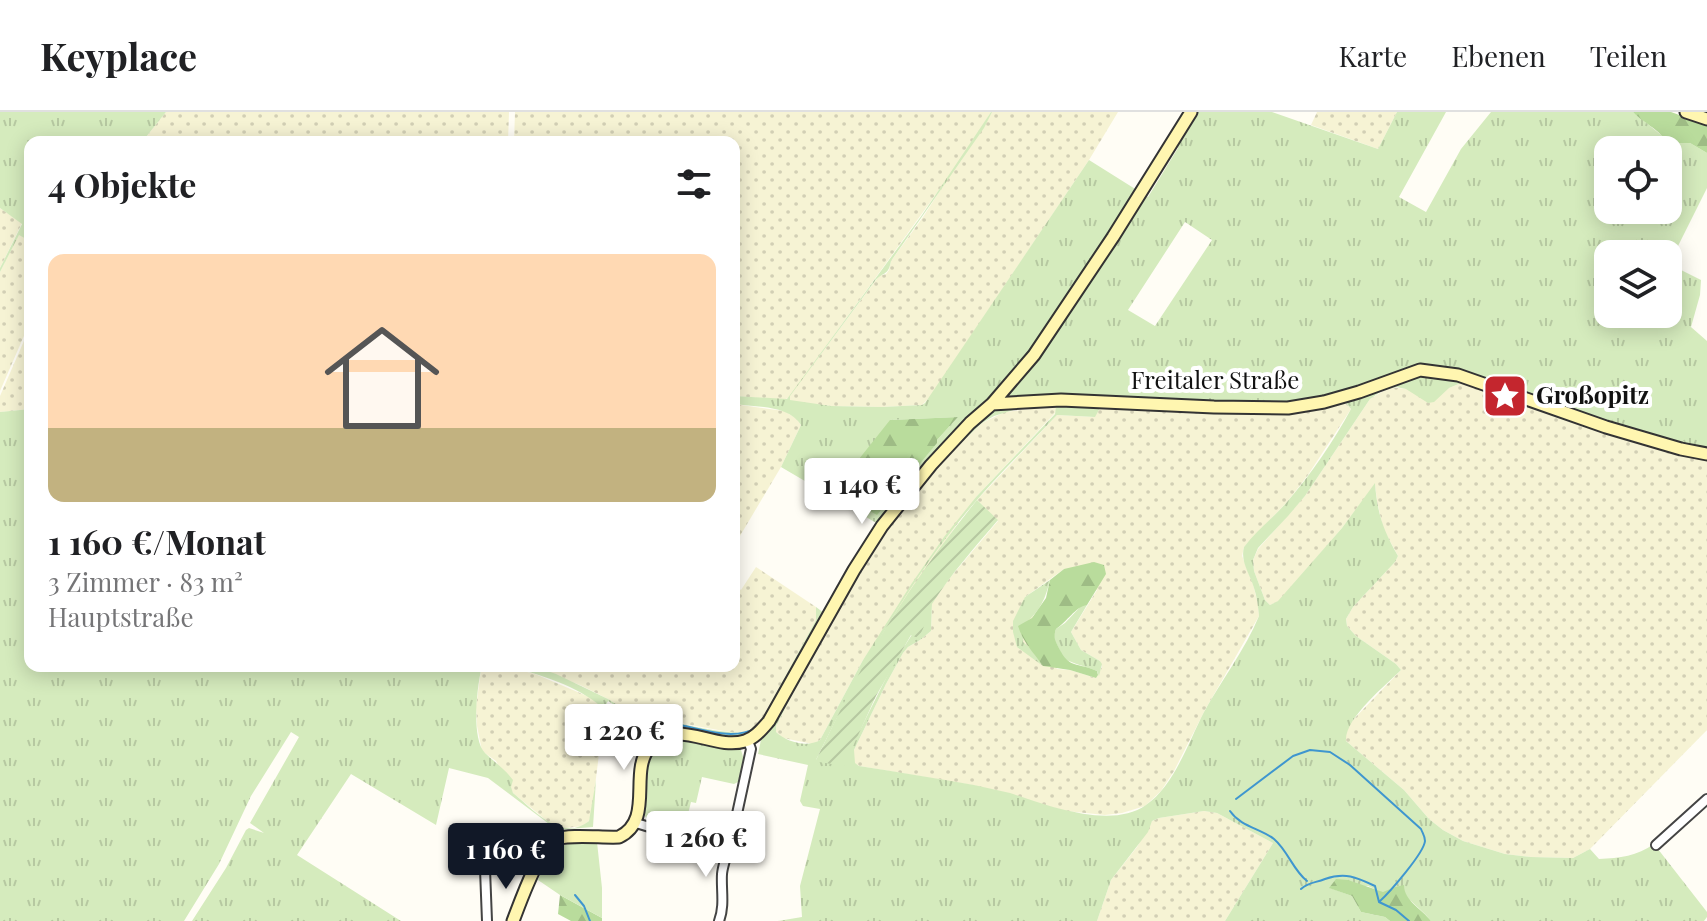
<!DOCTYPE html>
<html lang="de">
<meta charset="utf-8">
<style>
:root{--surface:#fff;--page:#f6f6f6;--text:#202124;--muted:#757577;--line:#e0e0e0;--accent:#111827}
body{margin:0;font-family:"Playfair Display",serif;background:var(--page);color:var(--text);height:100vh;display:flex;flex-direction:column;font-size:30px;white-space:nowrap}
*{box-sizing:border-box;margin:0}
p{font-size:26px;color:var(--muted)}
.icon{flex:none;width:44px;height:44px;fill:none;stroke:currentColor;stroke-width:2;stroke-linecap:round;stroke-linejoin:round}
.map{position:relative;flex:1;overflow:hidden}
.drawer{position:absolute;left:24px;top:24px;width:716px;height:536px;display:flex;flex-direction:column;background:var(--surface);border-radius:16px;box-shadow:0 4px 20px #0003}
.drawer>*{flex:none}
.buttons{position:absolute;left:1594px;top:24px;display:grid;gap:16px}
.buttons a{display:grid;place-items:center;width:88px;height:88px;border-radius:16px;background:var(--surface);box-shadow:0 4px 20px #0003;font-size:40px}
.price{position:absolute;translate:-50% -68px;padding:0 18px;border-radius:8px;background:#fff;color:#222;font-size:26px;line-height:52px;filter:drop-shadow(0 2px 4px #0008)}
.price::after{content:'';position:absolute;left:50%;top:48px;width:24px;height:18px;margin-left:-12px;background:inherit;clip-path:polygon(0 0,100% 0,50% 100%)}
.price.current{background:var(--accent);color:#fff}
ul{padding:0;list-style:none}
li{display:grid;align-content:center;gap:16px;height:424px;padding:0 24px}
li+li{border-top:2px solid var(--line)}
li span{display:grid;place-items:center;height:248px;border-radius:16px;color:#555}
li>.icon{margin-inline-start:auto}
span .icon{width:144px;height:144px;fill:#fffc;stroke-width:1}
li b{font-size:34px}
h2{display:flex;justify-content:space-between;align-items:center;height:96px;padding:0 24px;font-size:34px}
header{display:flex;align-items:center;gap:48px;box-sizing:border-box;height:112px;padding:0 40px;background:var(--surface);border-bottom:2px solid var(--line)}
header strong{font-size:38px}
nav{display:flex;gap:44px;margin-inline-start:auto;font-size:28px}
.map>svg:first-child{display:block}
</style>
<header>
<strong>Keyplace</strong>
<nav><a>Karte</a><a>Ebenen</a><a>Teilen</a></nav>
</header>
<div class="map">
<svg width="1707" height="809" viewBox="0 0 1707 809">
<defs>
<pattern id="farmland-dots" width="8" height="8" patternUnits="userSpaceOnUse" patternTransform="scale(2)"><rect width="8" height="8" fill="#f6f3d4"/><path d="M2 2h.1M6 6h.1" fill="none" stroke="#d2cfb5" stroke-width="1.8" stroke-linecap="round"/></pattern>
<pattern id="grass-tufts" width="24" height="20" patternUnits="userSpaceOnUse" patternTransform="scale(2)"><rect width="24" height="20" fill="#d5ebbd"/><path d="M3 7l-1-3M5 7V3M7 7l1-3M15 17l-1-3M17 17v-4M19 17l1-3" fill="none" stroke="#b6c8a1"/></pattern>
<pattern id="forest-firs" width="22" height="20" patternUnits="userSpaceOnUse" patternTransform="scale(2)"><rect width="22" height="20" fill="#b9dc9c"/><path d="M5 1l3.5 6h-7zM16 11l3.5 6h-7z" fill="#9ebc85"/></pattern>
<pattern id="garden-furrows" width="10" height="10" patternUnits="userSpaceOnUse" patternTransform="scale(2)"><rect width="10" height="10" fill="#d5ebbd"/><path d="M-1 1l2-2M0 10L10 0M9 11l2-2" fill="none" stroke="#b6c8a1"/></pattern>
</defs>
<rect width="100%" height="100%" fill="#fffdf5"/>
<!-- farmland -->
<path fill="url(#farmland-dots)" fill-rule="evenodd" d="M 166,0 L 509,0 L 508,30 L 142,30 Z
M 515,0 L 991,0 L 955,58 L 992,0 L 1118,0 L 1089,48 L 930,285 L 922,293 L 882,295 L 831,294 L 793,290 L 790,288 L 790,285 L 784,288 L 734,284 L 734,30 L 514,30 ZM 952,60 L 923,105 L 891,149 L 889,158 L 886,162 L 879,164 L 803,266 Z
M 1317,0 L 1397,0 L 1378,37 L 1311,13 Z
M 0,96 L 22,111 L 0,156 Z
M 19,122 L 30,129 L 30,210 L 0,279 L 0,160 Z
M 30,215 L 30,297 L 0,300 L 0,284 Z
M 1461,271 L 1605,320 L 1707,348 L 1707,618 L 1590,737 L 1573,746 L 1531,745 L 1505,742 L 1463,729 L 1443,718 L 1429,707 L 1404,678 L 1346,629 L 1345,621 L 1351,610 L 1401,558 L 1396,552 L 1356,524 L 1347,514 L 1346,507 L 1353,495 L 1395,450 L 1398,444 L 1383,416 L 1377,389 L 1375,372 L 1342,416 L 1279,489 L 1270,493 L 1265,488 L 1254,459 L 1253,448 L 1258,437 L 1305,384 L 1370,287 L 1390,275 L 1406,277 L 1449,276 Z
M 1346,291 L 1351,297 L 1308,363 L 1287,390 L 1244,435 L 1242,444 L 1253,472 L 1258,492 L 1259,504 L 1205,598 L 1174,659 L 1161,679 L 1145,694 L 1122,701 L 1105,703 L 1066,699 L 1026,688 L 1010,682 L 972,673 L 859,654 L 854,651 L 854,638 L 886,572 L 903,541 L 908,535 L 920,528 L 931,519 L 932,491 L 949,467 L 998,409 L 977,388 L 1057,303 L 1094,305 L 1100,296 L 1106,294 L 1331,293 ZM 1064,457 L 1097,478 L 1071,520 L 1081,538 L 1100,549 L 1102,555 L 1096,566 L 1070,558 L 1057,557 L 1025,485 Z
M 734,292 L 784,299 L 796,306 L 801,313 L 781,355 L 734,434 Z
M 1053,294 L 1057,295 L 1055,301 L 976,385 L 863,548 L 820,628 L 813,632 L 783,626 L 776,620 L 776,614 L 819,531 L 864,454 L 887,417 L 909,389 L 936,355 L 982,311 L 1005,300 Z
M 756,455 L 816,495 L 817,502 L 816,508 L 767,600 L 755,615 L 746,620 L 735,621 L 685,612 L 667,603 L 656,601 L 641,608 L 608,587 L 582,574 L 533,554 L 734,554 L 734,473 L 741,478 Z
M 485,554 L 504,554 L 535,562 L 580,581 L 593,587 L 600,594 L 605,594 L 592,698 L 589,709 L 583,714 L 566,716 L 558,715 L 547,709 L 513,681 L 496,649 L 482,639 L 477,614 L 476,595 L 481,558 Z
M 1204,699 L 1217,701 L 1273,731 L 1225,809 L 1097,809 L 1111,768 L 1137,735 L 1152,709 L 1159,706 Z"/>
<!-- grass -->
<path fill="url(#grass-tufts)" fill-rule="evenodd" d="M 0,0 L 166,0 L 142,30 L 30,30 L 30,129 L 19,123 L 0,160 L 0,156 L 22,112 L 0,96 Z
M 991,0 L 992,0 L 984,16 L 891,149 C 888,165 883,159 875,169 L 790,284 L 790,288 L 831,294 L 882,295 L 922,293 L 925,291 L 1089,48 L 1148,85 L 1178,36 L 1176,31 L 1196,0 L 1272,0 L 1378,37 L 1397,0 L 1446,0 L 1399,85 L 1426,100 L 1461,37 L 1491,0 L 1633,0 L 1666,27 L 1669,33 L 1669,41 L 1680,31 L 1690,31 L 1707,41 L 1707,76 L 1669,152 L 1701,168 L 1700,183 L 1691,215 L 1707,229 L 1707,348 L 1605,320 L 1461,271 L 1449,276 L 1434,290 L 1428,291 L 1406,277 L 1396,275 L 1383,278 L 1370,287 L 1305,384 L 1288,404 L 1258,436 L 1253,448 L 1254,459 L 1265,488 L 1270,493 L 1278,489 L 1342,416 L 1375,371 C 1377,400 1383,418 1398,444 L 1395,450 L 1353,495 L 1346,507 L 1347,514 L 1356,524 L 1396,552 L 1401,558 C 1386,573 1344,607 1346,629 L 1404,678 L 1429,707 L 1443,718 L 1463,729 L 1505,742 L 1531,745 L 1573,746 L 1590,737 L 1599,747 C 1620,746 1637,744 1654,732 L 1707,800 L 1707,805 L 1704,809 L 1431,809 C 1425,801 1418,796 1411,789 C 1404,784 1403,779 1395,775 L 1383,781 L 1368,774 L 1330,776 L 1352,784 L 1361,800 L 1385,805 L 1390,809 L 1225,809 L 1273,731 L 1217,701 L 1204,699 L 1159,706 L 1152,709 L 1148,720 L 1111,768 L 1097,809 L 778,809 L 802,805 L 800,774 L 820,697 L 803,694 L 800,689 L 808,653 L 758,642 L 761,628 L 770,619 L 763,612 L 750,623 L 734,626 L 679,618 C 670,603 657,597 643,611 L 608,589 L 605,594 L 600,594 C 580,575 532,559 504,554 L 533,554 L 556,562 L 608,587 L 641,608 C 660,596 664,603 681,611 C 691,615 736,623 745,620 C 751,618 756,614 761,609 L 816,508 L 816,495 L 824,501 L 878,412 L 781,355 L 801,313 C 789,293 755,295 734,292 L 734,284 L 787,287 L 922,103 ZM 1608,38 L 1668,38 L 1668,98 L 1608,98 ZM 1185,110 L 1212,128 L 1155,214 L 1128,198 ZM 1608,142 L 1668,142 L 1668,202 L 1608,202 ZM 1346,291 L 1351,297 C 1334,329 1311,362 1287,390 C 1274,405 1257,418 1244,435 C 1240,450 1250,462 1254,476 C 1257,485 1258,494 1259,504 C 1246,536 1221,569 1204,600 C 1189,629 1174,674 1146,693 C 1111,718 1046,693 1010,681 C 998,678 986,676 974,673 C 936,666 897,660 859,654 L 855,651 L 854,638 L 886,572 L 903,541 L 908,535 L 920,528 L 931,519 L 932,491 L 892,554 L 860,618 L 816,648 C 854,571 894,495 946,426 C 979,382 1019,343 1057,303 L 1095,305 L 1100,296 L 1107,294 L 1284,301 L 1308,299 ZM 1053,294 L 1056,295 L 1055,302 L 976,385 L 944,425 L 912,471 L 863,548 L 820,628 C 807,636 787,630 776,620 L 776,614 L 819,531 L 864,454 L 887,417 L 936,355 L 982,311 L 994,304 L 1017,297 ZM 958,305 L 937,328 L 890,308 Z
M 30,297 L 30,554 L 485,554 L 481,558 C 477,577 471,626 485,641 C 494,650 505,657 513,668 L 511,675 L 513,681 C 534,698 562,731 589,709 L 596,668 L 593,715 L 557,718 L 488,666 L 449,656 L 436,713 L 351,662 L 297,743 L 401,809 L 192,809 L 226,756 L 246,718 L 249,716 L 264,721 L 250,711 L 299,625 L 291,620 L 251,684 L 219,752 L 184,809 L 0,809 L 0,300 Z
M 1050,468 C 1046,485 1040,500 1025,511 L 1023,530 L 1030,536 L 1043,554 L 1017,535 L 1013,520 L 1013,509 L 1025,485 Z
M 1082,493 L 1087,493 L 1071,520 L 1081,538 L 1100,549 L 1102,552 L 1099,564 L 1097,559 C 1085,554 1074,552 1062,546 L 1060,538 L 1053,526 L 1056,517 L 1065,511 Z
M 689,627 L 741,638 L 744,648 L 738,670 L 734,672 L 702,665 L 696,691 L 691,690 L 685,714 L 647,706 L 642,702 C 645,664 641,630 689,627 Z"/>
<!-- forest -->
<path fill="url(#forest-firs)" d="M 1633,0 L 1671,0 L 1707,13 L 1707,41 L 1690,31 L 1680,31 L 1669,42 C 1670,21 1646,14 1633,0 Z
M 958,305 L 937,328 L 937,331 L 877,403 L 848,387 L 836,376 L 890,308 Z
M 1094,450 L 1104,453 L 1106,462 L 1087,493 C 1075,495 1067,510 1056,517 C 1053,526 1055,528 1059,536 C 1069,557 1077,550 1097,559 L 1098,563 L 1096,566 L 1070,558 L 1043,554 C 1033,540 1023,530 1018,514 L 1032,506 L 1046,486 L 1050,468 L 1064,457 Z
M 1336,767 L 1348,768 L 1383,780 L 1395,775 L 1404,773 C 1404,789 1422,797 1431,809 L 1390,809 L 1385,805 L 1361,800 L 1352,784 L 1329,776 Z
M 560,783 L 602,806 L 602,809 L 571,809 L 558,802 Z"/>
<!-- park -->
<path fill="#d5ebbd" d="M 597,730 L 602,776 L 602,806 L 560,783 L 538,768 C 554,731 558,731 597,730 Z"/>
<!-- garden -->
<path fill="url(#garden-furrows)" d="M 977,388 L 998,408 C 975,435 951,462 932,492 C 926,501 927,513 918,526 L 911,523 L 876,584 L 844,654 L 819,650 L 816,648 C 831,618 845,587 861,558 C 894,499 934,441 977,388 Z"/>
<g fill="none" stroke-linecap="round" stroke-linejoin="round">
<!-- stream -->
<path stroke="#3f96cf" stroke-width="2" d="M 787,567 L 799,543
M 679,613 C 703,617 733,629 756,616
M 1236,687 L 1293,644 L 1310,638 L 1330,640 L 1350,653 L 1421,717 C 1423,722 1425,724 1425,729 C 1424,741 1389,781 1379,790
M 1230,699 C 1241,715 1260,716 1274,727 C 1288,739 1293,758 1307,769
M 1301,777 C 1309,770 1315,771 1325,767 C 1345,760 1356,765 1375,774 L 1379,790 L 1396,798 L 1409,809
M 575,783 L 584,794 L 590,809"/>
<!-- street casing -->
<g stroke="#444" stroke-width="12">
<path id="street" d="M 651,633 L 646,626 L 646,616 L 655,608 L 663,607 L 670,613 L 673,621
M 636,711 C 657,718 705,731 726,728
M 726,728 L 732,725 L 751,637 L 748,629
M 1656,733 L 1707,687
M 487,809 L 485,757 L 487,723
M 719,809 C 725,793 721,778 722,762 C 723,750 730,740 726,728"/>
</g>
<!-- secondary casing -->
<g stroke="#333" stroke-width="15">
<path id="secondary" d="M 1686,0 L 1707,7
M 992,292 L 1061,288 L 1214,295 L 1288,296 L 1324,290 L 1359,280 L 1420,258 L 1458,263 L 1606,315 L 1681,337 L 1707,342
M 513,809 C 520,791 540,733 557,727 C 569,722 604,726 619,725 C 655,708 628,659 650,635 C 677,604 713,639 745,629 C 755,626 762,617 769,609 L 854,458 L 882,414 L 931,353 L 970,311 L 992,292 L 1034,243 L 1113,125 L 1191,0"/>
</g>
<!-- street -->
<use href="#street" stroke="#fff" stroke-width="8"/>
<!-- secondary -->
<use href="#secondary" stroke="#fff6b0" stroke-width="11"/>
</g>
<!-- icons -->
<defs>
<g id="sight-square" transform="scale(2.3)"><rect x="-9" y="-9" width="18" height="18" rx="4" fill="#c4262e" stroke="#fff"/><path d="M0-6L1.8-2.2L6-1.7L2.9 1.2L3.7 5.4L0 3.3L-3.7 5.4L-2.9 1.2L-6-1.7L-1.8-2.2Z" fill="#fff"/></g>
</defs>
<g fill-rule="evenodd">
<use href="#sight-square" x="1505" y="284"/>
</g>
<g text-anchor="middle" stroke-width="8" stroke-linejoin="round" paint-order="stroke">
<!-- street labels -->
<g font-size="24" fill="#111" stroke="#fff">
<text x="1215" y="277">Freitaler Straße</text>
</g>
<!-- poi labels -->
<g font-size="24" font-weight="bold" fill="#111" stroke="#fff" text-anchor="start">
<text x="1536" y="292">Großopitz</text>
</g>
</g>
</svg>
<div class="buttons">
<a><svg class="icon" aria-label="locate" viewBox="0 0 24 24"><circle cx="12" cy="12" r="6"/><path d="M12 2v4M12 18v4M2 12h4M18 12h4"/></svg></a>
<a><svg class="icon" aria-label="layers" viewBox="0 0 24 24"><path d="M12 4l9 5-9 5-9-5zM3 14l9 5 9-5"/></svg></a>
</div>
<b class="price" style="left:862px;top:414px">1 140 €</b>
<b class="price" style="left:624px;top:660px">1 220 €</b>
<b class="price" style="left:706px;top:767px">1 260 €</b>
<b class="price current" style="left:506px;top:779px">1 160 €</b>
<section class="drawer">
<h2>4 Objekte<svg class="icon" aria-label="filters" viewBox="0 0 24 24"><path d="M4 7h16M4 17h16"/><circle cx="9" cy="7" r="2"/><circle cx="15" cy="17" r="2"/></svg></h2>
<ul>
<li><span style="background:linear-gradient(#ffd9b3 70%,#c2b280 0)"><svg class="icon" aria-label="home" viewBox="0 0 24 24"><path d="M3 11l9-7 9 7M6 9v11h12V9"/></svg></span><div><b>1 160 €/Monat</b><p>3 Zimmer · 83 m²</p><p>Hauptstraße</p></div></li>
</ul>
</section>
</div>
